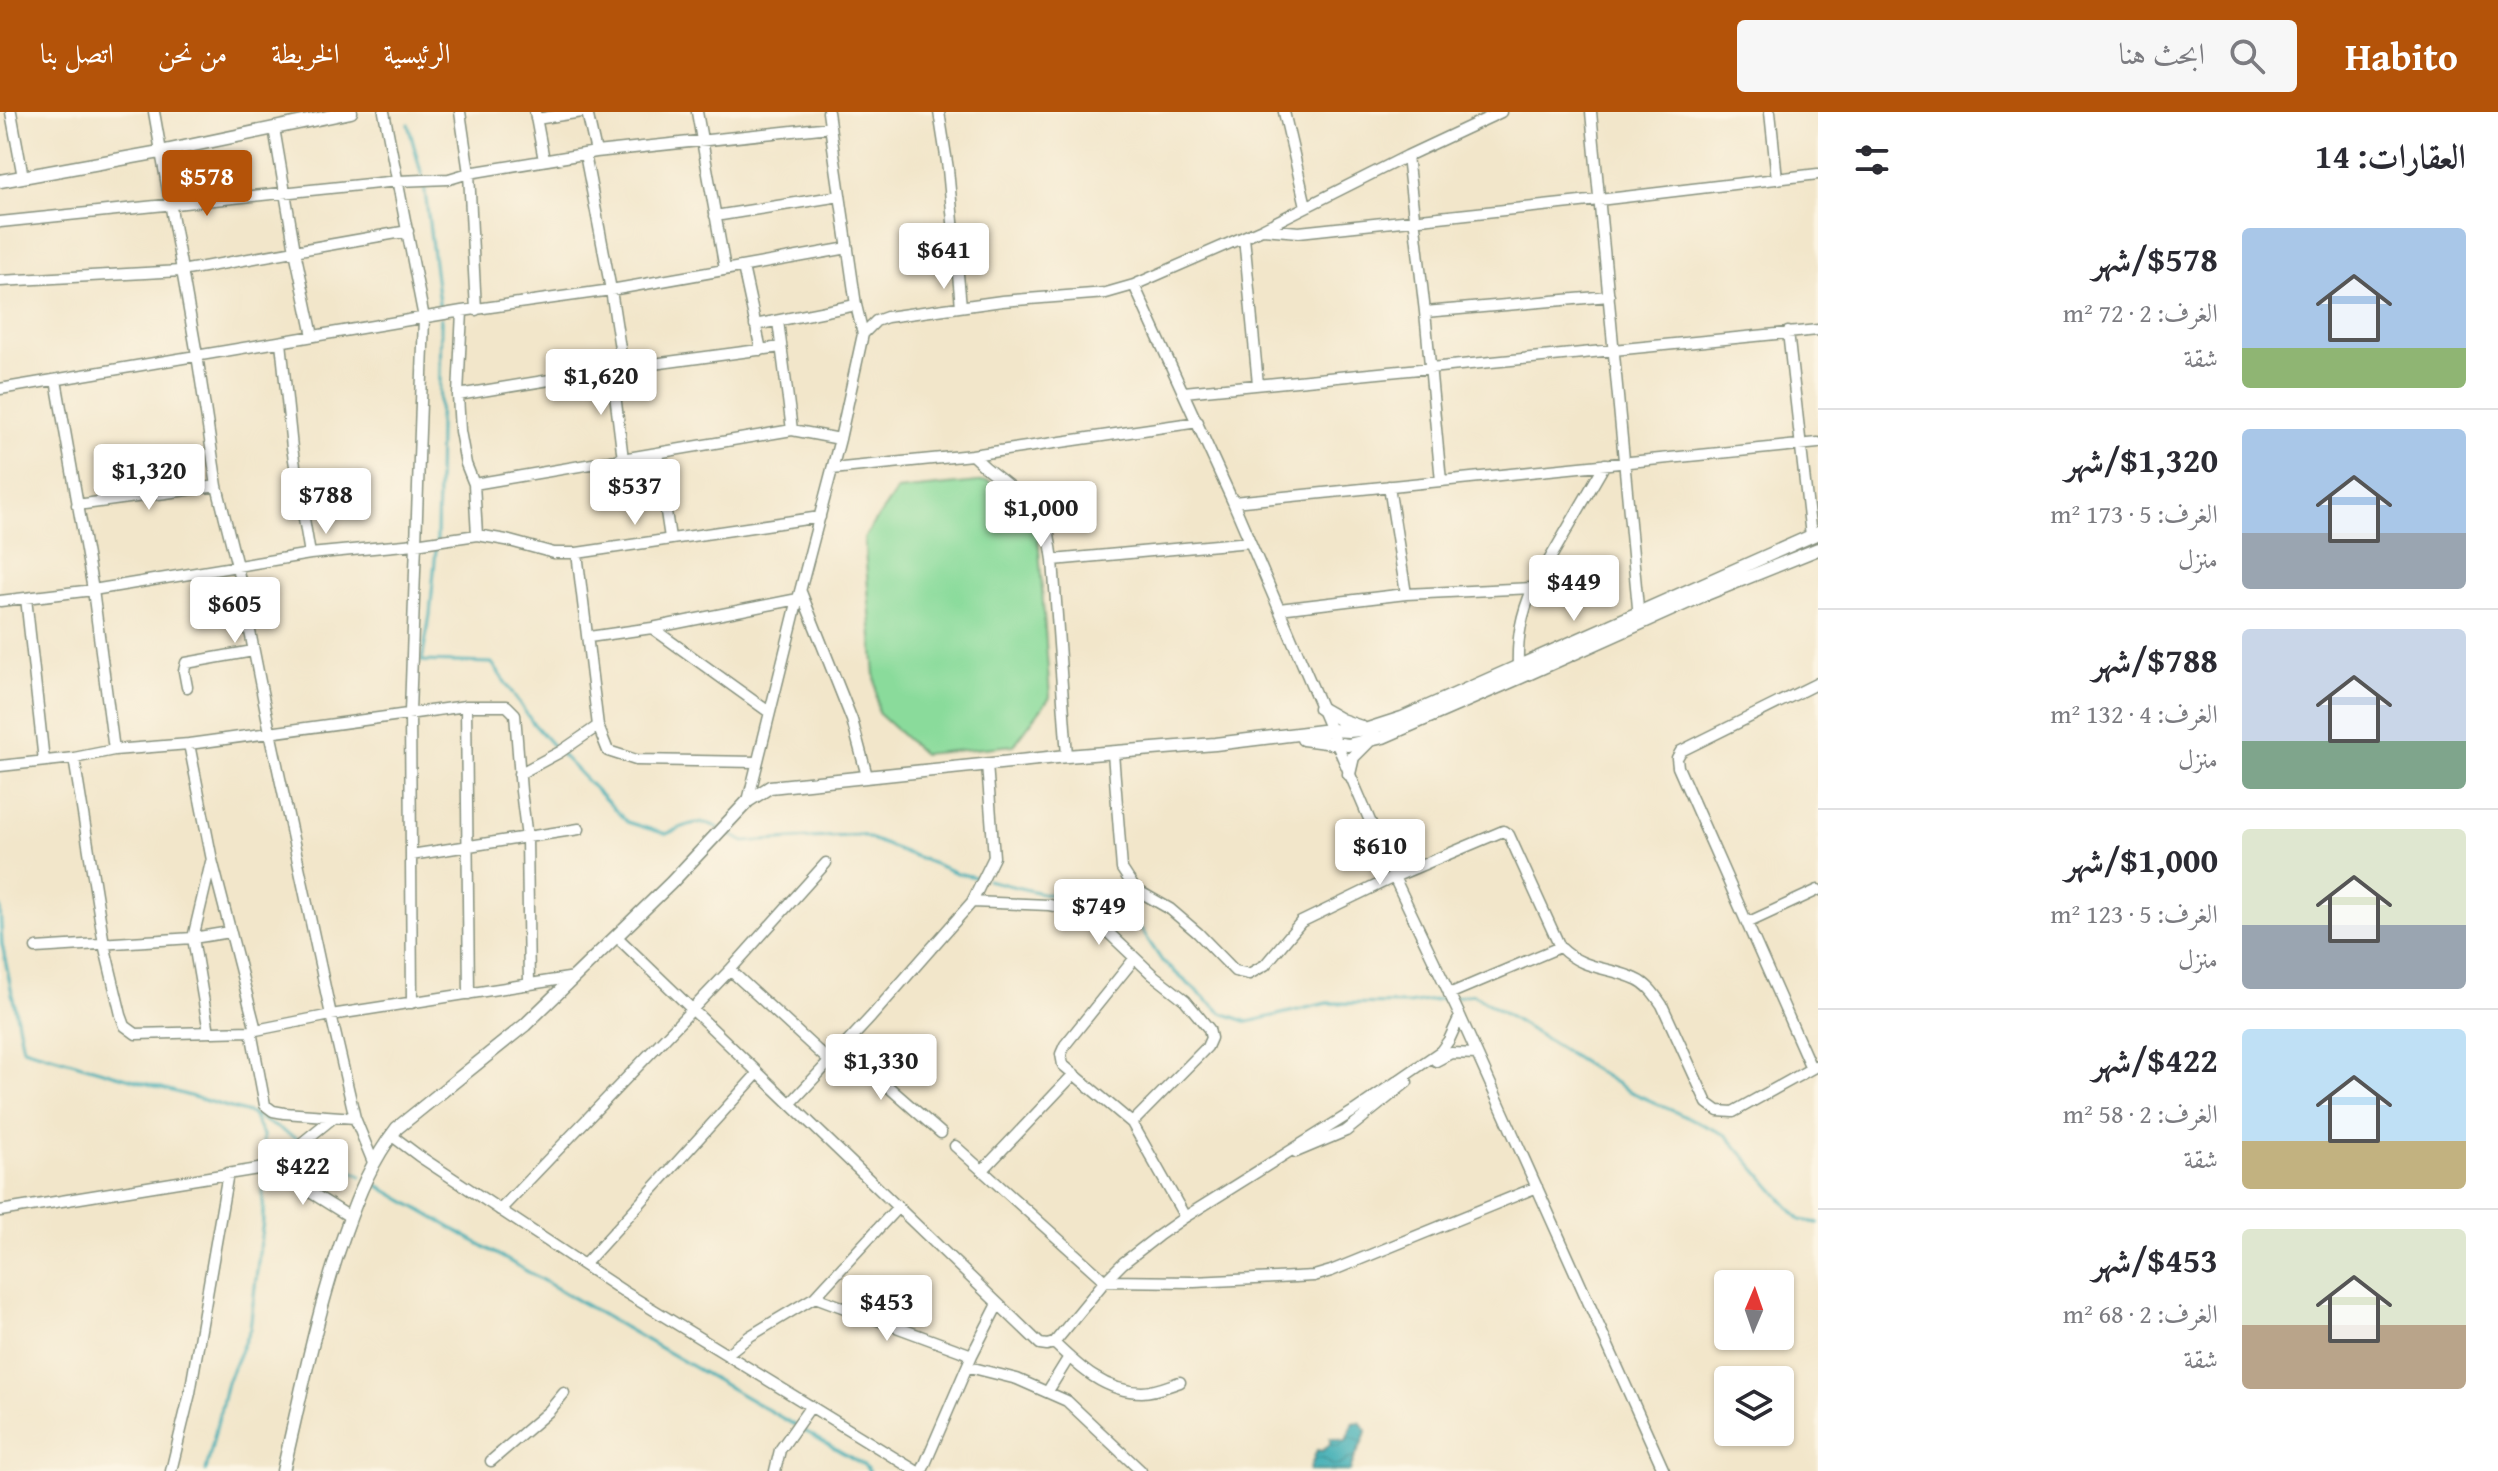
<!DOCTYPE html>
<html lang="ar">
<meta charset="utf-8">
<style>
:root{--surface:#fff;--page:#f7f7f7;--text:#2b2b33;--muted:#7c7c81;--line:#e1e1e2;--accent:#b45309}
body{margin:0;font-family:"Gentium Book Plus",Amiri,serif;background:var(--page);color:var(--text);direction:rtl;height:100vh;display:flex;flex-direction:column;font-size:30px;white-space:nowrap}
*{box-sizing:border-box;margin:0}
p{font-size:26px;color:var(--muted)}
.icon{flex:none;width:44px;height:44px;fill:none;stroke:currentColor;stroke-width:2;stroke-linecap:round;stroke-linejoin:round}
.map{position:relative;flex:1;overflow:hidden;direction:ltr}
.details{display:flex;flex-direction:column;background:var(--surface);width:680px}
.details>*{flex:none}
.needle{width:52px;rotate:2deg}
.fabs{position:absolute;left:1714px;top:1158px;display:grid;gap:16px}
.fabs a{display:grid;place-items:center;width:80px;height:80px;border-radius:8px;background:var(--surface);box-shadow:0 2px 6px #0004;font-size:40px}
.price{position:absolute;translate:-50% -68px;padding:0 18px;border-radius:8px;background:#fff;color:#222;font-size:26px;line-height:52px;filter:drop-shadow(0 2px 4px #0008)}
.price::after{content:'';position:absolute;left:50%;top:48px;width:24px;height:18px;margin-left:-12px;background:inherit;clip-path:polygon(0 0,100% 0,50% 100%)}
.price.selected{background:var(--accent);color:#fff}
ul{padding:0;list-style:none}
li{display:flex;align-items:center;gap:24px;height:200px;padding:0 32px}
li+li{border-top:2px solid var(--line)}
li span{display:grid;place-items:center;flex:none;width:224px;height:160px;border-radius:8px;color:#555}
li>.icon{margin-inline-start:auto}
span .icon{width:96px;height:96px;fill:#fffc;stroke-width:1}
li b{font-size:34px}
h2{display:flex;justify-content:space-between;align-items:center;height:96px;padding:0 32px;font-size:34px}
header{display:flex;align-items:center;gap:48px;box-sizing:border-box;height:112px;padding:0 40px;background:var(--accent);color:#fff}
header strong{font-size:38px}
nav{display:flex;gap:44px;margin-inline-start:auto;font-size:28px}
.search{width:560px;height:72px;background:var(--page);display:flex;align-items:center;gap:20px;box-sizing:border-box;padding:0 28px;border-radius:8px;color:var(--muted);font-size:30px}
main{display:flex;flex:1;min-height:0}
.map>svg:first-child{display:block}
</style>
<header>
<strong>Habito</strong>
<div class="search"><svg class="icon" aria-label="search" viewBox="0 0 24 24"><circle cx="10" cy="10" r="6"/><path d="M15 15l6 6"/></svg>ابحث هنا</div>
<nav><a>الرئيسية</a><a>الخريطة</a><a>من نحن</a><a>اتصل بنا</a></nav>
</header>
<main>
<section class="details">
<h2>العقارات: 14<svg class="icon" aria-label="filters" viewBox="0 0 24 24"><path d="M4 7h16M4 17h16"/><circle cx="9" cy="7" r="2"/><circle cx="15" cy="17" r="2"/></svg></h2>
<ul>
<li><span style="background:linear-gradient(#a9c7e8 75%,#8fb573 0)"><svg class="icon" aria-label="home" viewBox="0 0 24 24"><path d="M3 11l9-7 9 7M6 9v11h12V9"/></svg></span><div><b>$578/شهر</b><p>الغرف: 2 · 72 m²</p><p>شقة</p></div></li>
<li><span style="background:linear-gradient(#a9c7e8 65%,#9aa5b1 0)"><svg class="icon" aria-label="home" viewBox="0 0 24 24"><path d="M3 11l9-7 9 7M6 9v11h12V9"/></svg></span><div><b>$1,320/شهر</b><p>الغرف: 5 · 173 m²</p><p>منزل</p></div></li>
<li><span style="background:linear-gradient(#c9d6e8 70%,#7fa58c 0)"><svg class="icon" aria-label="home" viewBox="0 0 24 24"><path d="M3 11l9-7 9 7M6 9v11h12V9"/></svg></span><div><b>$788/شهر</b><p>الغرف: 4 · 132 m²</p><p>منزل</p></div></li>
<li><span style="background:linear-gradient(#dfe7d0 60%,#9aa5b1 0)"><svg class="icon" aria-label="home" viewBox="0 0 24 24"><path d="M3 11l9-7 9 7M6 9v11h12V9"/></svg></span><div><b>$1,000/شهر</b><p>الغرف: 5 · 123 m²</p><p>منزل</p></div></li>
<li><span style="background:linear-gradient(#bfe0f5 70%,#c2b280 0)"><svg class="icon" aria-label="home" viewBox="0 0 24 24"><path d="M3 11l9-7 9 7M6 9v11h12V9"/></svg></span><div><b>$422/شهر</b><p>الغرف: 2 · 58 m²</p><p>شقة</p></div></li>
<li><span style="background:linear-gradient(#dfe7d0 60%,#b9a48a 0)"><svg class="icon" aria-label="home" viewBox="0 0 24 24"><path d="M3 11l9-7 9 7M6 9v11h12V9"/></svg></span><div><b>$453/شهر</b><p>الغرف: 2 · 68 m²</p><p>شقة</p></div></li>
</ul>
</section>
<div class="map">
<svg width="1818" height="1359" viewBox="0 0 1818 1359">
<defs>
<pattern id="water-waves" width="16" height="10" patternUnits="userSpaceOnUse" patternTransform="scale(2)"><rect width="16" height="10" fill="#39abb3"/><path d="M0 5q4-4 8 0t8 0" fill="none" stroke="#2f8c92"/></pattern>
</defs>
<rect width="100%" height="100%" fill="#fcf5e5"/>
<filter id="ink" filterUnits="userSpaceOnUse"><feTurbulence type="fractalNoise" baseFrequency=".0125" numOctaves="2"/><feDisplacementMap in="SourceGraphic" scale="16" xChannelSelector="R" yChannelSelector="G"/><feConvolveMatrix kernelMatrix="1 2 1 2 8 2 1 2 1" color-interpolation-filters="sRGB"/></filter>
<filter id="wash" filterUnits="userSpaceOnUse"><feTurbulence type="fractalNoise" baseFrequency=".006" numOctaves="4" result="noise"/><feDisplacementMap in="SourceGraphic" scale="32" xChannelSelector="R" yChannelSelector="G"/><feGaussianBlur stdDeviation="1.8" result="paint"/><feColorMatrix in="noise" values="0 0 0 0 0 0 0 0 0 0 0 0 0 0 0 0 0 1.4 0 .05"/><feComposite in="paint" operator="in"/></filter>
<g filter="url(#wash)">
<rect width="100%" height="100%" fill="#f2e6ca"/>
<!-- garden -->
<path fill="#8adb9b" stroke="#548c68" stroke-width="2" d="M 988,369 L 1037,410 L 1050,585 L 1014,633 L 923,642 L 878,601 L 864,426 L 897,378 Z"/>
<!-- water -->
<path fill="url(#water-waves)" stroke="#2c7474" stroke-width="2" d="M 1360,1310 L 1366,1318 C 1364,1333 1353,1344 1350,1359 L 1309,1359 L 1317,1338 L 1322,1339 L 1330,1332 L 1330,1326 L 1346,1329 L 1353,1311 Z"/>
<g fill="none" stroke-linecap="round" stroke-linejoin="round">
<!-- stream -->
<path stroke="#39abb3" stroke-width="3" d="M 408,12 L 422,64
M 424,71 L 440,199
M 441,206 L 437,426 L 430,503 L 422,549 L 492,551 L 532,610 L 556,637
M 561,642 L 627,710 L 666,722 C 685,714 699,705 719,716
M 726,720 L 744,730 L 861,723 L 957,761 L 979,766
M 987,768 L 1045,782 L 1120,785 L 1162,849 L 1222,901 L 1248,910 L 1327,891 L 1408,892 L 1447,886
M 0,795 L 2,832 L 23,936 L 252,1002 L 299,1028
M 1454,885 L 1473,882 L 1627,978 L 1726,1023 L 1800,1108 L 1818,1111
M 252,1002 L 263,1023 L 263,1051
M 305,1032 L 361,1064
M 368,1068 L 864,1353 L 869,1359
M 206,1359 L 227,1270 L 250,1217 L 263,1108 L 263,1059"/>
</g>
</g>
<g filter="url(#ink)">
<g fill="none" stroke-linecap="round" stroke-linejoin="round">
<!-- minor casing -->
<g stroke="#88927f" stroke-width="13">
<path id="minor" d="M 11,0 L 23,65
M 154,0 L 197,243 L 217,374 L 237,454 L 270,620 L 331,903 L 355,1006 L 373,1050
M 384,0 L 424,206 L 410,600 L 412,891
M 460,0 L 469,61 L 476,198
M 535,0 L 544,48
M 587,0 L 596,40
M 697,0 L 725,157
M 828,0 L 856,193 L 863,222
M 939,0 L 948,57 L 961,194
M 1284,0 L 1306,94
M 1591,0 L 1639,506
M 1770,0 L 1777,67
M 536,7 L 582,0
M 274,16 L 295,139 L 313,224
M 585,42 L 611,178 L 623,256
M 1407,44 L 1425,200 L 1441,369
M 715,104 L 840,84
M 0,110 L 398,69 L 449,67 L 469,61 L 596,40 L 830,15
M 1263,117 L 1299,120 L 1599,88 L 1818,62
M 1244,125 L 1258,272
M 743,155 L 761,238
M 0,169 L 181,159 L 408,119
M 1134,173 L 1233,390 L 1394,765 L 1460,904 L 1664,1359
M 462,199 L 458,283 L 460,319 L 466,352 L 474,372 L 477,423
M 1425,200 L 1609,184
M 778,209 L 792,318
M 755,213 L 856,193
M 1788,220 L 1811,424
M 281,230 L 292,336 L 310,442
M 612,258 L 623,347
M 56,268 L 93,478 L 114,638
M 0,277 L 462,199 L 611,178 L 848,136
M 1184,280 L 1818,218
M 458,283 L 623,256 L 781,235
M 657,341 L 670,426
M 972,343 L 985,355 L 1043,401 L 1047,409 L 1053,448
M 832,357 L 972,343 L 1198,310
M 474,372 L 792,318 L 840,327
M 1233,390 L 1818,331
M 77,393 L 217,374
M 577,441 L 598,614 L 608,639 L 636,648 L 756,650
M 801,480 L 852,608 L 867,664
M 1406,482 L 1533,476
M 26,486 L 44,649
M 0,489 L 93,478 L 310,442 L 415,432 L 477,423 L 506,428 L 554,441 L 577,441 L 820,405
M 1279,497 L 1406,482 L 1389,374
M 589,525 L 652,516
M 1518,555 C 1517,526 1521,503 1533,476 L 1605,352
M 187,575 L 184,559 L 186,551 L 253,539
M 466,594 L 469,882
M 769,600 L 652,516 L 798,487
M 189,632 L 212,748 L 256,918
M 1113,641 L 1122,757 L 1135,777 L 1170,797 L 1198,821 L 1235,859 L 1249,862 L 1265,853 L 1301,810 L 1394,765 L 1503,719 L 1509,723 L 1560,835 C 1584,859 1608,854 1636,867 C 1648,872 1655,883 1662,893 L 1707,991 L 1718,999 L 1733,1000 L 1818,953
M 1067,644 L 1053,448 L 1250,430
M 74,646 L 104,832 L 121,903 L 125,914 L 136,922 L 251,919 L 331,903 L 575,865
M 0,654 L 74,646 L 114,638 L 189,632 L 466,594 L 507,594 L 515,602 L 521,679 L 527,726 L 529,873
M 519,662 L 560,640 L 598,614
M 748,689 L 798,487 L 840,327 L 863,222 L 876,209 L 887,205 L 1002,189 L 1106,181 L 1134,173 L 1262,117 L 1407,44 L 1501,0
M 411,743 L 579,717
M 972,790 L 1049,793 L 1071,797 L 1094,807 L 1153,863 L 1185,888 L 1209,917 L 1211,926 L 1207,935 L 1132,1011
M 1747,811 L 1818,778
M 617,825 L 1040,1232 L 1047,1233 L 1054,1231 L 1105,1169 L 1123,1151 L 1158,1124 L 1185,1105 L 1354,999 L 1441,939 L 1449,928 L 1460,904
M 36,836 L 193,826 L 230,820
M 1135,846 L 1065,933 L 1061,942 L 1063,953 L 1132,1011 L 1185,1105
M 730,858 L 829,949
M 1449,882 L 1560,835
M 251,919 L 265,993 L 273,999 L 284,1001 L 355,1006
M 209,920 L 193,826 L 211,750
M 843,935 L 941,1021
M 1436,949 L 1451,941 L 1477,942
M 1811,956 L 1678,655 L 1677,646 L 1681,639 L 1818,571
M 791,991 L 871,905 L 972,790 L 994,745 L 987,652
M 391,1023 L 419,1044 L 623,1179 L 916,1359
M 955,1034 L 1105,1169 L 1194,1170 L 1314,1164 L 1331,1159 L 1537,1075
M 1296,1040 L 1346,1019 L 1407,970
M 276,1058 L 282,1047 L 334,1005
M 983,1058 L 1074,962
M 500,1098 L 730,858 L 826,751
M 0,1099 L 270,1055 L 350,1105
M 584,1153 L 758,961
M 815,1185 L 972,1243
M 1054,1231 C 1079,1255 1105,1280 1142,1280 C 1154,1280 1168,1274 1180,1270
M 727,1242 L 750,1224 L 815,1185 L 898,1095
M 969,1255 L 1017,1267 L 1067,1289 L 1141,1359
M 1048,1279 L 1069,1245
M 491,1349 L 549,1299 L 564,1281
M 171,1359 L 190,1281 L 228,1061
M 775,1359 L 780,1338 L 811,1294
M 922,1359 L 972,1243 L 998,1192"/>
</g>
<!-- major casing -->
<g stroke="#88927f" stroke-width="15">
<path id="major" d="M 0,69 L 160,40 L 351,0
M 1320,596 L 1341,608 L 1361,615
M 1303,627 L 1348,633 L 1383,625 L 1521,565 L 1704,483 L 1818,437
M 1349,662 L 1353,645 L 1369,629
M 283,1359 C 302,1279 317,1198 345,1120 C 358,1083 372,1048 397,1016 L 525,913 L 671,771 L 748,689 L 770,675 L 1067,644 L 1215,632 L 1330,618 L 1349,619 L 1368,617 L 1402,606 L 1818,421"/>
</g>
<!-- minor -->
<use href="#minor" stroke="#fff" stroke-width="10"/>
<!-- major -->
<use href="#major" stroke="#fff" stroke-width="12"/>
</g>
</g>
</svg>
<div class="fabs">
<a><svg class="needle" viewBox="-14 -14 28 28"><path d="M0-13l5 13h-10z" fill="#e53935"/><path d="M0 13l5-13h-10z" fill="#7c7c81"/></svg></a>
<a><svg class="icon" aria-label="layers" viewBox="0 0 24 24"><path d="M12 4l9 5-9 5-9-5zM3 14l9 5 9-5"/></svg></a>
</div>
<b class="price selected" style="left:207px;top:106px">$578</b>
<b class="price" style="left:944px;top:179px">$641</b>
<b class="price" style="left:601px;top:305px">$1,620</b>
<b class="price" style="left:149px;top:400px">$1,320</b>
<b class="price" style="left:635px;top:415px">$537</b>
<b class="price" style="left:326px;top:424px">$788</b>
<b class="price" style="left:1041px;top:437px">$1,000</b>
<b class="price" style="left:1574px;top:511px">$449</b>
<b class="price" style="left:235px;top:533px">$605</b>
<b class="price" style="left:1380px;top:775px">$610</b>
<b class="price" style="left:1099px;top:835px">$749</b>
<b class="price" style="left:881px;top:990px">$1,330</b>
<b class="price" style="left:303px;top:1095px">$422</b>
<b class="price" style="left:887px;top:1231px">$453</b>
</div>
</main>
